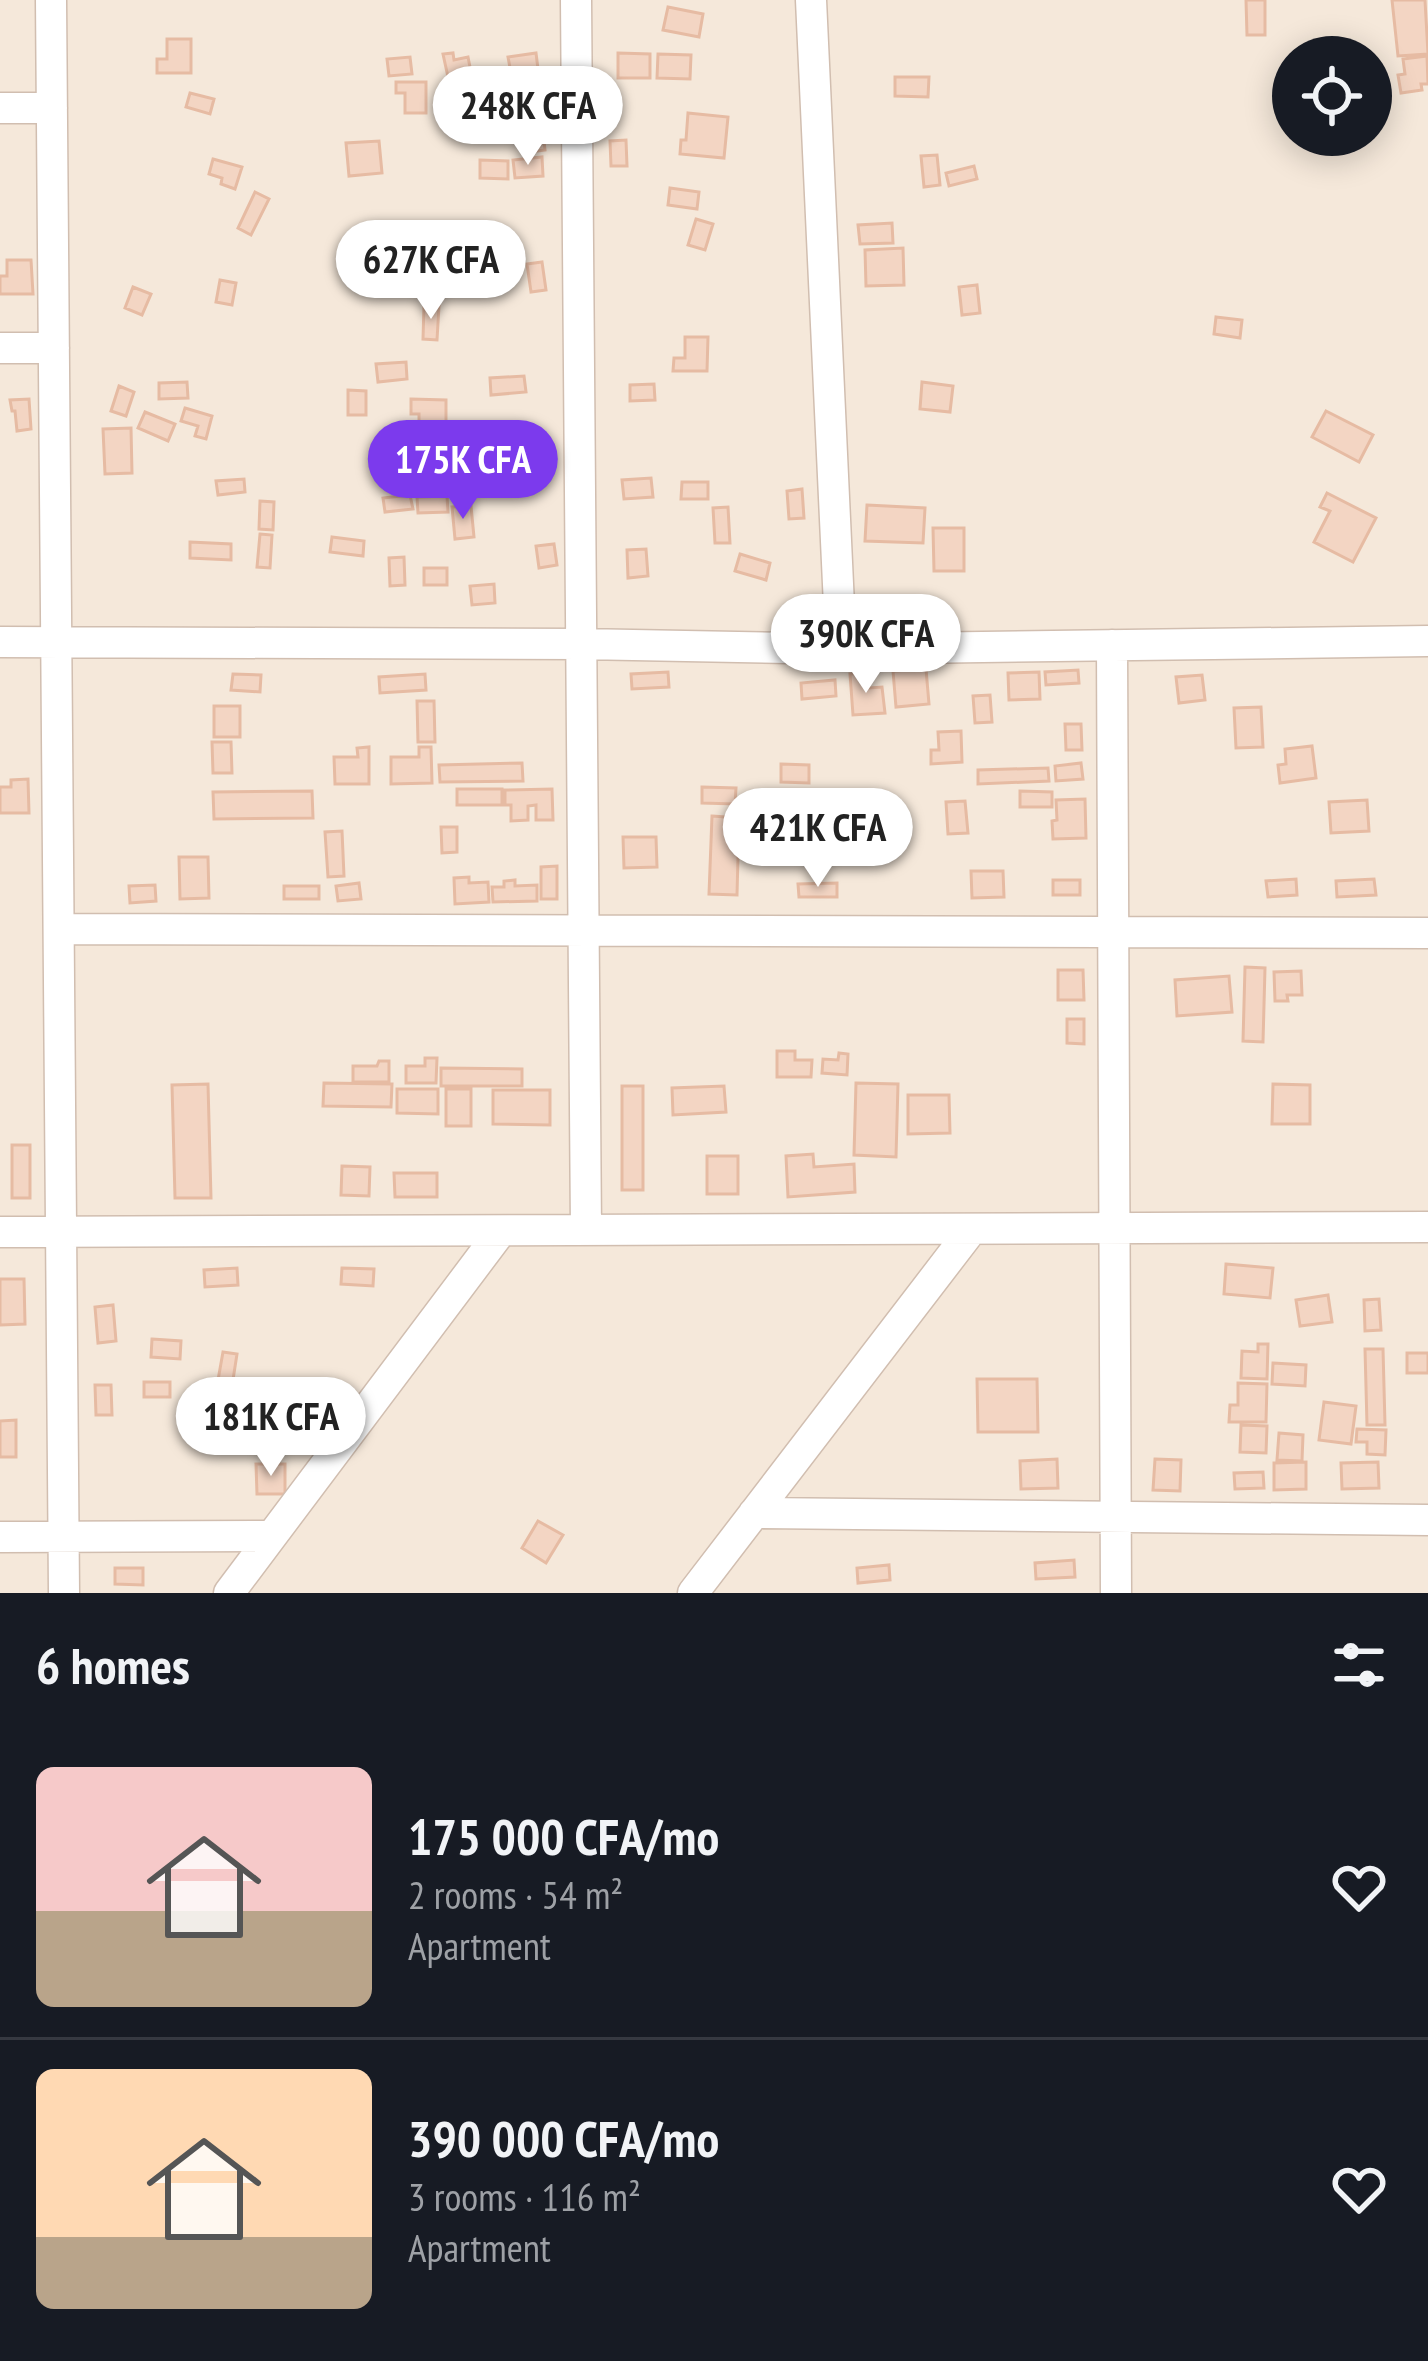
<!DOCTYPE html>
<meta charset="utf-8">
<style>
:root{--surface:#171b24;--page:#242831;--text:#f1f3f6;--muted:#9ea1a6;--line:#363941;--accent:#7c3aed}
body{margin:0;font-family:"PT Sans Narrow",sans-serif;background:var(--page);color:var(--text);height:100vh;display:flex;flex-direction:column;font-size:45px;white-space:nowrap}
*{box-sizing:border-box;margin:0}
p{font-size:39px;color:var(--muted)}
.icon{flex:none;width:66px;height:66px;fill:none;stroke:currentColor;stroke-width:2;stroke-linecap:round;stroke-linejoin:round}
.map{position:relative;height:1593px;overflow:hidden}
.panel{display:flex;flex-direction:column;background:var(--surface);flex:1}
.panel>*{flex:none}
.fabs{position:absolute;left:1272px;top:36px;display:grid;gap:24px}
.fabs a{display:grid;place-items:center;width:120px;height:120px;border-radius:50%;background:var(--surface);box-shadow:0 6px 30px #0003;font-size:60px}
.price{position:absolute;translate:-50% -102px;padding:0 27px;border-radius:42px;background:#fff;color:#222;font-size:39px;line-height:78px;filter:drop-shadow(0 3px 6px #0008)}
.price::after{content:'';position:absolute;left:50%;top:72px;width:36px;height:27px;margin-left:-18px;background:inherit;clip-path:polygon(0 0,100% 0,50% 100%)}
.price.active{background:var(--accent);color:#fff}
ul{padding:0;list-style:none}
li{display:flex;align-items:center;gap:36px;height:300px;padding:0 36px}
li+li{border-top:3px solid var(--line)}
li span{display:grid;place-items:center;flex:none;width:336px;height:240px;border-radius:18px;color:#555}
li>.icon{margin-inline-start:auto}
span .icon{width:144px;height:144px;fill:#fffc;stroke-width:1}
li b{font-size:51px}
h2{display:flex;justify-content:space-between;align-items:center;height:144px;padding:0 36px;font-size:51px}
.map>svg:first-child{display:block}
</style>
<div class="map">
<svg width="1428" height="1593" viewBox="0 0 1428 1593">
<rect width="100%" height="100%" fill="#fdf6ec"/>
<!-- residential -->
<path fill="#f5e8da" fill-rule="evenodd" d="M 0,0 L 1428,0 L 1428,1593 L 0,1593 ZM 1293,57 L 1371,57 L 1371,135 L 1293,135 Z"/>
<!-- building -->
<path fill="#f3d5c3" stroke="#e6bba3" stroke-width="3" d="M 1246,0 L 1265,0 L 1265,35 L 1247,35 Z
M 1392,0 L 1425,0 L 1428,54 L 1398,56 Z
M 668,7 L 703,14 L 699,37 L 663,30 Z
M 167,39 L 191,39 L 191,73 L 157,73 L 157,59 L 167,59 Z
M 453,53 L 454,60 L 468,57 L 471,72 L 448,77 L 443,54 Z
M 536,53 L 538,69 L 511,73 L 508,57 Z
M 618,53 L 650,54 L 650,78 L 618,78 Z
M 658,54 L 691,55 L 690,79 L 657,78 Z
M 1427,56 L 1428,84 L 1421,84 L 1422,90 L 1401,93 L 1398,75 L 1405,74 L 1403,59 Z
M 410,57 L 412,74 L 389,76 L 387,59 Z
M 895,77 L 929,77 L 928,97 L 895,96 Z
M 396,82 L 426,82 L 426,113 L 405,113 L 405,93 L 396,93 Z
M 190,93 L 214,99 L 210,114 L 186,107 Z
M 688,113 L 728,117 L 724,158 L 680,154 L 681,140 L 686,140 Z
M 542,122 L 545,150 L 530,152 L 527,123 Z
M 626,140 L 627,166 L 611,166 L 610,141 Z
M 379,141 L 382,173 L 349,176 L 346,143 Z
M 937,155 L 940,185 L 924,187 L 921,156 Z
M 542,157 L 543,176 L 515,178 L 513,160 Z
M 213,159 L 242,167 L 235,189 L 221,184 L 222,178 L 209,174 Z
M 480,160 L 508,161 L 508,179 L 480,178 Z
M 974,166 L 977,179 L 949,186 L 946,173 Z
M 670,188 L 699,192 L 697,209 L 668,205 Z
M 255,192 L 269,199 L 251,235 L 238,228 Z
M 696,219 L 713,224 L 705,250 L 688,245 Z
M 892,223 L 893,243 L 860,244 L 858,225 Z
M 903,248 L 904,285 L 866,286 L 865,250 Z
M 442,257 L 443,276 L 410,278 L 409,259 Z
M 469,257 L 471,274 L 451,277 L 449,259 Z
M 7,260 L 31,260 L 33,294 L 0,294 L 0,276 L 7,276 Z
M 542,262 L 546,290 L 531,292 L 527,264 Z
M 220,280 L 236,283 L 232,305 L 216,302 Z
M 977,285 L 980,313 L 962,315 L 959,287 Z
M 133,287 L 151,294 L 142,315 L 125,308 Z
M 424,305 L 439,306 L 437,340 L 423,339 Z
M 1216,317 L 1242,320 L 1240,338 L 1214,334 Z
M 685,337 L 708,337 L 707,371 L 673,371 L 674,358 L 685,358 Z
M 406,362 L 407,379 L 378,382 L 376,364 Z
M 524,376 L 526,392 L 491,395 L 490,378 Z
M 187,382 L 188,398 L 159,399 L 159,383 Z
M 922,382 L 953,386 L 950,412 L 920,409 Z
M 654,384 L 655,400 L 630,401 L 630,385 Z
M 119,386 L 134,392 L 126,416 L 111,411 Z
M 348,390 L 366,391 L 366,415 L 348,415 Z
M 29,399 L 31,429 L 17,431 L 15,411 L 12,411 L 10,400 Z
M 411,399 L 446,400 L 446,436 L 419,436 L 419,414 L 411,414 Z
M 185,408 L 212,416 L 206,439 L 195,436 L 198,426 L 181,421 Z
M 1326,411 L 1373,435 L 1359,462 L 1312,437 Z
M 145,412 L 175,424 L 168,441 L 138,428 Z
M 131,428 L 132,473 L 105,474 L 103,429 Z
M 548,439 L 550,465 L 536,466 L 533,440 Z
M 430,440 L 445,440 L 445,467 L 430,467 Z
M 506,451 L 509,473 L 467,479 L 465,456 Z
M 651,478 L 653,497 L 624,499 L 622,480 Z
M 244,479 L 245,492 L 218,495 L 216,481 Z
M 682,482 L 708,482 L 708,499 L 681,499 Z
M 802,489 L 804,518 L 789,519 L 787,491 Z
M 1327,493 L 1376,518 L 1353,562 L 1314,542 L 1330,511 L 1320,507 Z
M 410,495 L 413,509 L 385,512 L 383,498 Z
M 447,496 L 448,512 L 418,513 L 417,497 Z
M 260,501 L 274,502 L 273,530 L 259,529 Z
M 867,505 L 925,508 L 923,543 L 865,541 Z
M 471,506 L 474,537 L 455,539 L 452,507 Z
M 728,507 L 730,543 L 715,543 L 713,508 Z
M 933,528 L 964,528 L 964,571 L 934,571 Z
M 260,534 L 272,535 L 270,568 L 257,567 Z
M 332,537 L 364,541 L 363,556 L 330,552 Z
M 190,542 L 231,544 L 231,560 L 190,558 Z
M 554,544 L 557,565 L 539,568 L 536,546 Z
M 646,549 L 648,576 L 628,578 L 627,550 Z
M 740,554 L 770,563 L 766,580 L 735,571 Z
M 404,557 L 405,585 L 390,586 L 389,558 Z
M 424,568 L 447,568 L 447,585 L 424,585 Z
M 494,584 L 495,603 L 472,605 L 470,586 Z
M 926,669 L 929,704 L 896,707 L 893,671 Z
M 1078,670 L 1079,683 L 1046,685 L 1045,672 Z
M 668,672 L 669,687 L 632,689 L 631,674 Z
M 1039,672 L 1040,699 L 1009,700 L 1008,673 Z
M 868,673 L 869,688 L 882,687 L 885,713 L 853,715 L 850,674 Z
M 233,674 L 261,675 L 260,692 L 231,690 Z
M 425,674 L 426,690 L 380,693 L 379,677 Z
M 1202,675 L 1205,700 L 1179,703 L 1176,677 Z
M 835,680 L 836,696 L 802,699 L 801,683 Z
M 990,695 L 992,722 L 975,723 L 973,696 Z
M 417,701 L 434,701 L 435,742 L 418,742 Z
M 214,706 L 240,706 L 240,737 L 214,737 Z
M 1261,707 L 1263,747 L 1236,748 L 1234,708 Z
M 1065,724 L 1081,724 L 1082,750 L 1066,750 Z
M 961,731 L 962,762 L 931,764 L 931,750 L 939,750 L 938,732 Z
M 212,742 L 231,742 L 232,773 L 213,773 Z
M 1312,746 L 1316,778 L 1280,783 L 1278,765 L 1286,764 L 1285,749 Z
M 369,747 L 369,784 L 335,784 L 334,757 L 358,757 L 357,748 Z
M 419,747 L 431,747 L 432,783 L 391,784 L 391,757 L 419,757 Z
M 522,763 L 523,781 L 440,782 L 439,765 Z
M 1081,763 L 1083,779 L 1056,781 L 1055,766 Z
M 781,764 L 809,765 L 809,783 L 781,782 Z
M 1048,768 L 1049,781 L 978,784 L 978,770 Z
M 28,779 L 29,813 L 0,813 L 0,787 L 11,787 L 11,780 Z
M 702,787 L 736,788 L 735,804 L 702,803 Z
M 457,789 L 502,789 L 502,805 L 457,805 Z
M 552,789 L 553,820 L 536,820 L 536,805 L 528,806 L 528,820 L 511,821 L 511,805 L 505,805 L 505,790 Z
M 312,791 L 313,818 L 214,819 L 213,792 Z
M 1020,791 L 1052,792 L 1052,807 L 1020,807 Z
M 1085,799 L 1086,838 L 1053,839 L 1052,821 L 1057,820 L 1056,800 Z
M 1367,800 L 1369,831 L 1331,833 L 1329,802 Z
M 965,801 L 968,833 L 948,834 L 946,802 Z
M 788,809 L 815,810 L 815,825 L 787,824 Z
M 712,816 L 739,818 L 737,895 L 709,894 Z
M 441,827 L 457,827 L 457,852 L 442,853 Z
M 342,831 L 344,876 L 328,877 L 325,832 Z
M 623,837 L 656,837 L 657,867 L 624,868 Z
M 851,837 L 853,861 L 835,863 L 832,839 Z
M 179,857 L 208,857 L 209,898 L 180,899 Z
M 557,866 L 557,899 L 541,899 L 541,867 Z
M 971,871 L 1003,871 L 1004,897 L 972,898 Z
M 469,877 L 469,883 L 488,882 L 489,902 L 455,904 L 454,878 Z
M 1296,879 L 1297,895 L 1268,897 L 1266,881 Z
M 1374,879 L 1376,895 L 1337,897 L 1336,881 Z
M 515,880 L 515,886 L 537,885 L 537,901 L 493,902 L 492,887 L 504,887 L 504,881 Z
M 1053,880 L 1080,880 L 1080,895 L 1053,895 Z
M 359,883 L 361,899 L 338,901 L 336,886 Z
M 837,883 L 837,897 L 799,897 L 798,884 Z
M 155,885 L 156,901 L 130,903 L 129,886 Z
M 284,886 L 319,886 L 319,899 L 284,899 Z
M 1245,967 L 1265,968 L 1263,1042 L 1243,1041 Z
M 1058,970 L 1083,970 L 1084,1000 L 1058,1000 Z
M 1301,971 L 1302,995 L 1287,995 L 1288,1001 L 1275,1001 L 1274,972 Z
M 1229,976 L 1232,1012 L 1177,1016 L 1175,980 Z
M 1067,1019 L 1084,1019 L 1084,1044 L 1067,1043 Z
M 777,1051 L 795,1051 L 795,1060 L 812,1060 L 811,1077 L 777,1077 Z
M 839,1053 L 848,1054 L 847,1075 L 822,1073 L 823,1059 L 838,1060 Z
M 425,1058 L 437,1058 L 436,1083 L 406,1083 L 406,1066 L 425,1066 Z
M 379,1061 L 389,1061 L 389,1082 L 353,1082 L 353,1066 L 377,1066 Z
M 441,1068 L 522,1069 L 522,1086 L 441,1086 Z
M 324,1083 L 392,1084 L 391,1107 L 323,1106 Z
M 856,1083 L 898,1084 L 896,1157 L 854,1155 Z
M 208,1084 L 211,1198 L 175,1198 L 172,1085 Z
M 1273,1084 L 1310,1085 L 1310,1124 L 1272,1124 Z
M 622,1086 L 643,1086 L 643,1190 L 622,1190 Z
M 724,1086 L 726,1112 L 673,1115 L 672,1088 Z
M 397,1089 L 438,1089 L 438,1114 L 397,1113 Z
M 446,1089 L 471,1089 L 471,1126 L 446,1126 Z
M 493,1090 L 550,1090 L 550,1125 L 493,1124 Z
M 908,1095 L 949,1095 L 950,1133 L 908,1134 Z
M 12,1145 L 30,1145 L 30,1198 L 12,1198 Z
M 813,1154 L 814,1167 L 854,1164 L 855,1192 L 788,1197 L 786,1156 Z
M 707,1156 L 738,1156 L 738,1194 L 707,1194 Z
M 342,1166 L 370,1167 L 369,1196 L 341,1195 Z
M 394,1173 L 437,1173 L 437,1197 L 395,1197 Z
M 1226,1264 L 1273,1268 L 1270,1298 L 1224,1294 Z
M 237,1268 L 238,1285 L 205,1287 L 204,1270 Z
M 342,1268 L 374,1269 L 373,1286 L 341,1284 Z
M 0,1279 L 24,1279 L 25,1324 L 0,1325 Z
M 1328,1295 L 1332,1322 L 1300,1326 L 1296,1300 Z
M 1379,1299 L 1381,1330 L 1365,1331 L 1364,1300 Z
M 113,1305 L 116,1341 L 98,1343 L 95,1307 Z
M 152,1339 L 181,1341 L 180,1359 L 151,1357 Z
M 1258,1344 L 1268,1344 L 1267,1379 L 1241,1378 L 1242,1351 L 1258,1352 Z
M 1365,1349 L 1383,1349 L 1385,1425 L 1367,1425 Z
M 223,1352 L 237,1354 L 230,1399 L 215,1397 Z
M 1407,1353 L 1428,1353 L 1428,1373 L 1407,1373 Z
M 1273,1363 L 1306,1365 L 1305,1386 L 1272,1384 Z
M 977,1379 L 1037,1379 L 1038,1432 L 978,1432 Z
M 144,1382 L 170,1382 L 170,1397 L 144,1397 Z
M 1238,1383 L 1267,1384 L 1266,1422 L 1229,1422 L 1230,1405 L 1238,1405 Z
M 95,1385 L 111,1385 L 112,1415 L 96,1415 Z
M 1324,1402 L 1356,1406 L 1351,1444 L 1319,1440 Z
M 243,1408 L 244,1423 L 230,1424 L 230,1437 L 216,1438 L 215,1409 Z
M 16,1420 L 16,1457 L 0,1457 L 0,1421 Z
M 1241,1425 L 1267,1426 L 1266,1453 L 1240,1452 Z
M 1357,1429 L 1386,1430 L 1385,1455 L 1367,1454 L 1367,1442 L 1356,1442 Z
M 1279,1433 L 1303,1435 L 1302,1461 L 1277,1460 Z
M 1057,1459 L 1058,1488 L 1021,1489 L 1020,1461 Z
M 1155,1459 L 1181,1460 L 1180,1491 L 1153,1490 Z
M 1306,1462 L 1306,1489 L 1274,1490 L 1274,1463 Z
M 1378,1462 L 1379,1488 L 1342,1489 L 1341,1463 Z
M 256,1464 L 285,1464 L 285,1494 L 257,1494 Z
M 1263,1472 L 1264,1488 L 1235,1489 L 1234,1473 Z
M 538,1521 L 563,1535 L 546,1563 L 522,1548 Z
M 1074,1560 L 1075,1577 L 1036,1579 L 1035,1563 Z
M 889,1565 L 890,1580 L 858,1583 L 857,1568 Z
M 115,1568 L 143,1568 L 143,1585 L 115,1584 Z"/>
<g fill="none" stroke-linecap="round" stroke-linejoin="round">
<!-- street casing -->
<g stroke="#d1beb0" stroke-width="33">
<path id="street" d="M 51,0 L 64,1593
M 576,0 L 586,1230
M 811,0 L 841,649
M 0,108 L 52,108
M 0,348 L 54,348
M 0,642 L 581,644 L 841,649 L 1428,641
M 1112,645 L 1116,1593
M 59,929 L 1428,933
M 0,1232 L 1428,1227
M 754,1513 L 1428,1520
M 0,1537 L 270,1536
M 229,1593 L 501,1231
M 693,1593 L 972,1229"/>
</g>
<!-- street -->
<use href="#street" stroke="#fff" stroke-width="30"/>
</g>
</svg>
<div class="fabs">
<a><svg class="icon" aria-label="locate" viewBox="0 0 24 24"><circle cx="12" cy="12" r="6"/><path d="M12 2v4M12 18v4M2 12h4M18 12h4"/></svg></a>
</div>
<b class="price" style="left:528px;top:168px">248K CFA</b>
<b class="price" style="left:431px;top:322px">627K CFA</b>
<b class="price active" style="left:463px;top:522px">175K CFA</b>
<b class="price" style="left:866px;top:696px">390K CFA</b>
<b class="price" style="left:818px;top:890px">421K CFA</b>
<b class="price" style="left:271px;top:1479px">181K CFA</b>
</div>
<section class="panel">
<h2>6 homes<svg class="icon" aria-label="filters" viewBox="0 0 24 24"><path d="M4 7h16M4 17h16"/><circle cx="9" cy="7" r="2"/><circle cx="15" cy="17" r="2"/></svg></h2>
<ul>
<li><span style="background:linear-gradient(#f6c9c9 60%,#b9a48a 0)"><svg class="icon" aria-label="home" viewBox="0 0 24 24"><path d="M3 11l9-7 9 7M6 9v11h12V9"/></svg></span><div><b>175 000 CFA/mo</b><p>2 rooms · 54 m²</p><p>Apartment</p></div><svg class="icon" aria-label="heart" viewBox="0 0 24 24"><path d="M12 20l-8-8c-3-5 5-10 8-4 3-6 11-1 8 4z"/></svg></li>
<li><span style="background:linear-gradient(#ffd9b3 70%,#b9a48a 0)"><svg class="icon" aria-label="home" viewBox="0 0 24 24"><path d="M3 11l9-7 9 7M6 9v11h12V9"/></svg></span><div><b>390 000 CFA/mo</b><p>3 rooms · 116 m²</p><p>Apartment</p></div><svg class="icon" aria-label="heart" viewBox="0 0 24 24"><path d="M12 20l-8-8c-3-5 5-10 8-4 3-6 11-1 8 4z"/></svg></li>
</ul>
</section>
